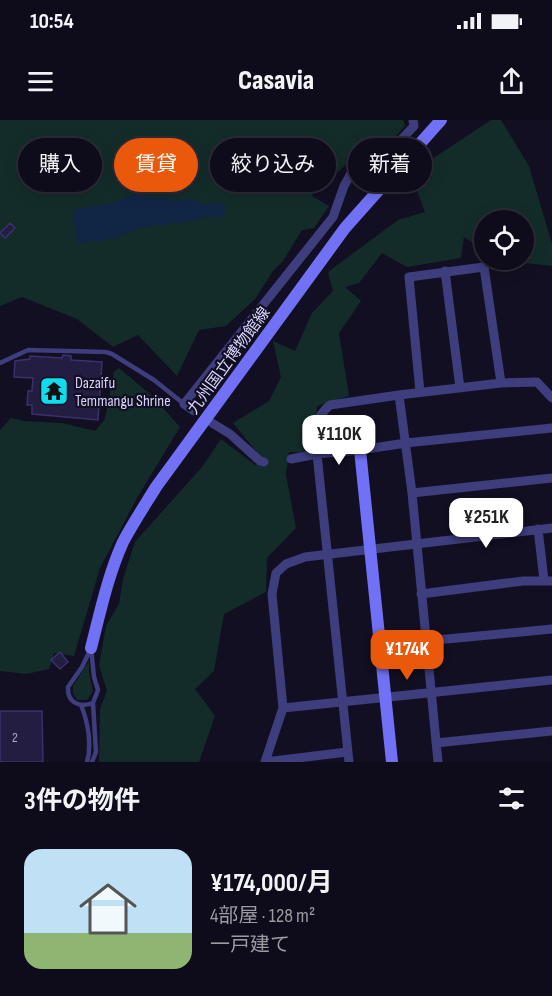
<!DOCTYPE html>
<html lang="ja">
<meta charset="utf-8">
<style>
:root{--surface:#0e0b1a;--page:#1c1927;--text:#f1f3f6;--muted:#9b9ba2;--line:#2e2b39;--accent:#ea580c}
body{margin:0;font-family:"Sofia Sans Condensed","Noto Sans JP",sans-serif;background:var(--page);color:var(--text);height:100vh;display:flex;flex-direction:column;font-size:22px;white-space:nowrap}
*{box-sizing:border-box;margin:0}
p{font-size:20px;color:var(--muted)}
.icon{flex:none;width:33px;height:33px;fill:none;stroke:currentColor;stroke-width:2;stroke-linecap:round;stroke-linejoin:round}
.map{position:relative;height:642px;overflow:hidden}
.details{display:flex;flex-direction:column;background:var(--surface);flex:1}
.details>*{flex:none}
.banner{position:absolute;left:18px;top:18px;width:516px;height:54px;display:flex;gap:12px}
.controls{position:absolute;left:474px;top:90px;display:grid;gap:12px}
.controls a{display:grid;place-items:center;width:60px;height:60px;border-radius:50%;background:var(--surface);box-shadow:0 3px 15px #0003,0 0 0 2px var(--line);font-size:30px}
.price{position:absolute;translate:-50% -51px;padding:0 14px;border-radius:12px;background:#fff;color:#222;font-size:20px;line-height:39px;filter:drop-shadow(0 2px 3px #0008)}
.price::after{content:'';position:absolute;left:50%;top:36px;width:18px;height:14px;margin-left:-9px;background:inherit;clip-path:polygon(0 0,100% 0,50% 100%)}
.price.active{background:var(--accent);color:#fff}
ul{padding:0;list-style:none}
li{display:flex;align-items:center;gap:18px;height:150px;padding:0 24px}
li span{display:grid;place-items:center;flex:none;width:168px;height:120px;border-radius:18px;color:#555}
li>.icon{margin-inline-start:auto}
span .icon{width:72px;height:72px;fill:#fffc;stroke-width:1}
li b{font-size:26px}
h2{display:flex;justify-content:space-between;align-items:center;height:72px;padding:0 24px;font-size:26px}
.pill{padding:0 21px;border-radius:27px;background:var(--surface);box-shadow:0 3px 15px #0003,0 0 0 2px var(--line);font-size:21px;line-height:54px}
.pill.active{background:var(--accent);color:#fff}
.status{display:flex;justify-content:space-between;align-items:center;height:42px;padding:0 30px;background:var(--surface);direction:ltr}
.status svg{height:16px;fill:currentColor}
header{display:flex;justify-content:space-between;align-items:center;height:78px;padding:0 24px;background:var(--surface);font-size:27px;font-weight:800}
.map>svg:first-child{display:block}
</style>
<div class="status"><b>10:54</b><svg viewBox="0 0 49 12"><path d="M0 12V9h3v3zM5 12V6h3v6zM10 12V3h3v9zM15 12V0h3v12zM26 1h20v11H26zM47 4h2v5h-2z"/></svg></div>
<header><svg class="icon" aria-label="menu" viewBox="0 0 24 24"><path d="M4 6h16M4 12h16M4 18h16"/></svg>Casavia<svg class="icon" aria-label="share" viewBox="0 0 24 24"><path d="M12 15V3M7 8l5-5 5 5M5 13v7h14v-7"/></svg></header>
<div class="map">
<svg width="552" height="642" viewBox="0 0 552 642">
<rect width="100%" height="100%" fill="#120f22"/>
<!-- green -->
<path fill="#132c2a" d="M 0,0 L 403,0 L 405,6 L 378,36 L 347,44 L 339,51 L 318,60 L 312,76 L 329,86 L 314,108 L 302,110 L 283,141 L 273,151 L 255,179 L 226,206 L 199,210 L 177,256 L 138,215 L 113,227 L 77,199 L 22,177 L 0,186 Z
M 491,0 L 501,0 L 529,46 L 552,124 L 552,146 L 497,140 L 524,140 L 524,100 L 484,100 L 484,131 L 464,117 L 461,138 L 407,147 L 382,133 L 359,163 L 345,167 L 361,181 L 339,213 L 349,276 L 317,286 L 313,333 L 289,332 L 286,355 L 296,408 L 267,438 L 266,472 L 224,494 L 214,551 L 195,569 L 215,596 L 199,642 L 99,642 L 100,589 L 107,571 L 99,545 L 106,506 L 119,484 L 123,459 L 135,422 L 202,347 L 221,319 L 255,345 L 265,342 L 233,303 L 269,281 L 281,257 L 273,221 L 295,231 L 312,193 L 333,171 L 328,152 L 398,100 L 425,92 L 417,71 L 432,57 L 432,39 Z
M 119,248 L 151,275 L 180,307 L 137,378 L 100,448 L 74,536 L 54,533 L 49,549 L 26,554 L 0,551 L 0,310 L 11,298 L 24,301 L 62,303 L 95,311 L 105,299 L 114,252 Z
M 89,541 L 89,553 L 93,571 L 87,580 L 77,580 L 73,573 L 73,566 Z"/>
<!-- water -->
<path fill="#112645" d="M 133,74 L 178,80 L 191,79 L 205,84 L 224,83 L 225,89 L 222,98 L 207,97 L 196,100 L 139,108 L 116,118 L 77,124 L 73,90 L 115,82 Z"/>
<!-- building -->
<path fill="#231d42" stroke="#3b306c" stroke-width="1.5" d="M 10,103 L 15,108 L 5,118 L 0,113 Z
M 63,235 L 71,236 L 71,240 L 102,242 L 98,300 L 32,294 L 32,285 L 27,285 L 28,271 L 32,271 L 33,258 L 14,257 L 15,241 L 30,239 L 30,236 L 62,238 Z
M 60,532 L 68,542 L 60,549 L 51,540 Z
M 0,591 L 42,591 L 43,642 L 0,642 Z"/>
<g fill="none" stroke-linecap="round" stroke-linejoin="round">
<!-- lane -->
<path stroke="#3e3d7e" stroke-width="4.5" d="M 0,243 L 28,230 L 106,232 L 112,234 L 154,260 L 184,284
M 91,528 L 94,557 L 98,570 L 93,583 C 80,588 67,583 68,567 L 82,547 Z
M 81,585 C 88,602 92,625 87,642
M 92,642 L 96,632 L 93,583"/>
<!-- street -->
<path stroke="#3e3d7e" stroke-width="9" d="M 445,151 L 460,268
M 420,272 L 409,157 L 484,147 L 501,263
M 194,291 L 184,284 L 333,97 L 344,66 L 353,50 L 382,40 L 414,6 L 413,0
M 212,303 L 230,314 L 260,341 L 264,342
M 291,339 L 317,334 L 360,330 L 406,323 L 552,308
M 412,373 L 552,358
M 538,409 L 544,460
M 421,474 L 523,461 L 552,461
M 426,521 L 552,509
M 283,588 L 552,560
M 436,623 L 552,611
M 265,642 L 283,588 L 272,474 L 276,453 L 286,444 L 305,437 L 552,408
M 265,642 L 347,632
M 349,642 L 317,334 C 316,313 312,300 330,285 L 399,275
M 438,642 L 412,373 L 399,275 L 501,263 L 537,262 L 552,278"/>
<!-- secondary -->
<path stroke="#7171f6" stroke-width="12" d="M 360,330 L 392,642
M 91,528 C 100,493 108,455 123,422 C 133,403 145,385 156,367 L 345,108 L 441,0"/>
</g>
<!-- icons -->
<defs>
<g id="temple-square" transform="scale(1.5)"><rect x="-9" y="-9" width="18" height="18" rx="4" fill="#0fdced" stroke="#120f22"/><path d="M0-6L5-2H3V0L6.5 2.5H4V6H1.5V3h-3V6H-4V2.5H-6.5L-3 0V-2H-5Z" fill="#111"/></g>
</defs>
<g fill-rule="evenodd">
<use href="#temple-square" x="54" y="271"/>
</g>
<g text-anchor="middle" stroke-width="4.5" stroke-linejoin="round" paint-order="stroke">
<!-- number labels -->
<g font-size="14" fill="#aaa6ce">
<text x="15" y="622">2</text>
</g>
<!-- street labels -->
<g font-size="16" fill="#d7d3fc" stroke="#120f22">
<text transform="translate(228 240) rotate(-54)" y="6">九州国立博物館線</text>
</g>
<!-- poi labels -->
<g font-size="16" fill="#d7d3fc" stroke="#120f22" text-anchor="start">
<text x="75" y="268">Dazaifu<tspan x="75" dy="18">Temmangu Shrine</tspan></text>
</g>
</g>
</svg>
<div class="controls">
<a><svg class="icon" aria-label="locate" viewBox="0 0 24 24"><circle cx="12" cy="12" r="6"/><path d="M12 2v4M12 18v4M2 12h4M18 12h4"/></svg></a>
</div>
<b class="price" style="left:339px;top:346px">¥110K</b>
<b class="price" style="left:486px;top:429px">¥251K</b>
<b class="price active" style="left:407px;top:561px">¥174K</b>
<div class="banner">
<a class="pill">購入</a>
<a class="pill active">賃貸</a>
<a class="pill">絞り込み</a>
<a class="pill">新着</a>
</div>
</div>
<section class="details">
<h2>3件の物件<svg class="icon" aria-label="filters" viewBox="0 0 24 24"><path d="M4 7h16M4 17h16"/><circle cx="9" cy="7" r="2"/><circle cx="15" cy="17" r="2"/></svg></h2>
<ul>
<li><span style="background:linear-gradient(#bfe0f5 70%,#8fb573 0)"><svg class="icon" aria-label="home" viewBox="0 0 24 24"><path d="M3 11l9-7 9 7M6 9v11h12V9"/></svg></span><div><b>¥174,000/月</b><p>4部屋 · 128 m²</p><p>一戸建て</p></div></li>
</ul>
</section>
